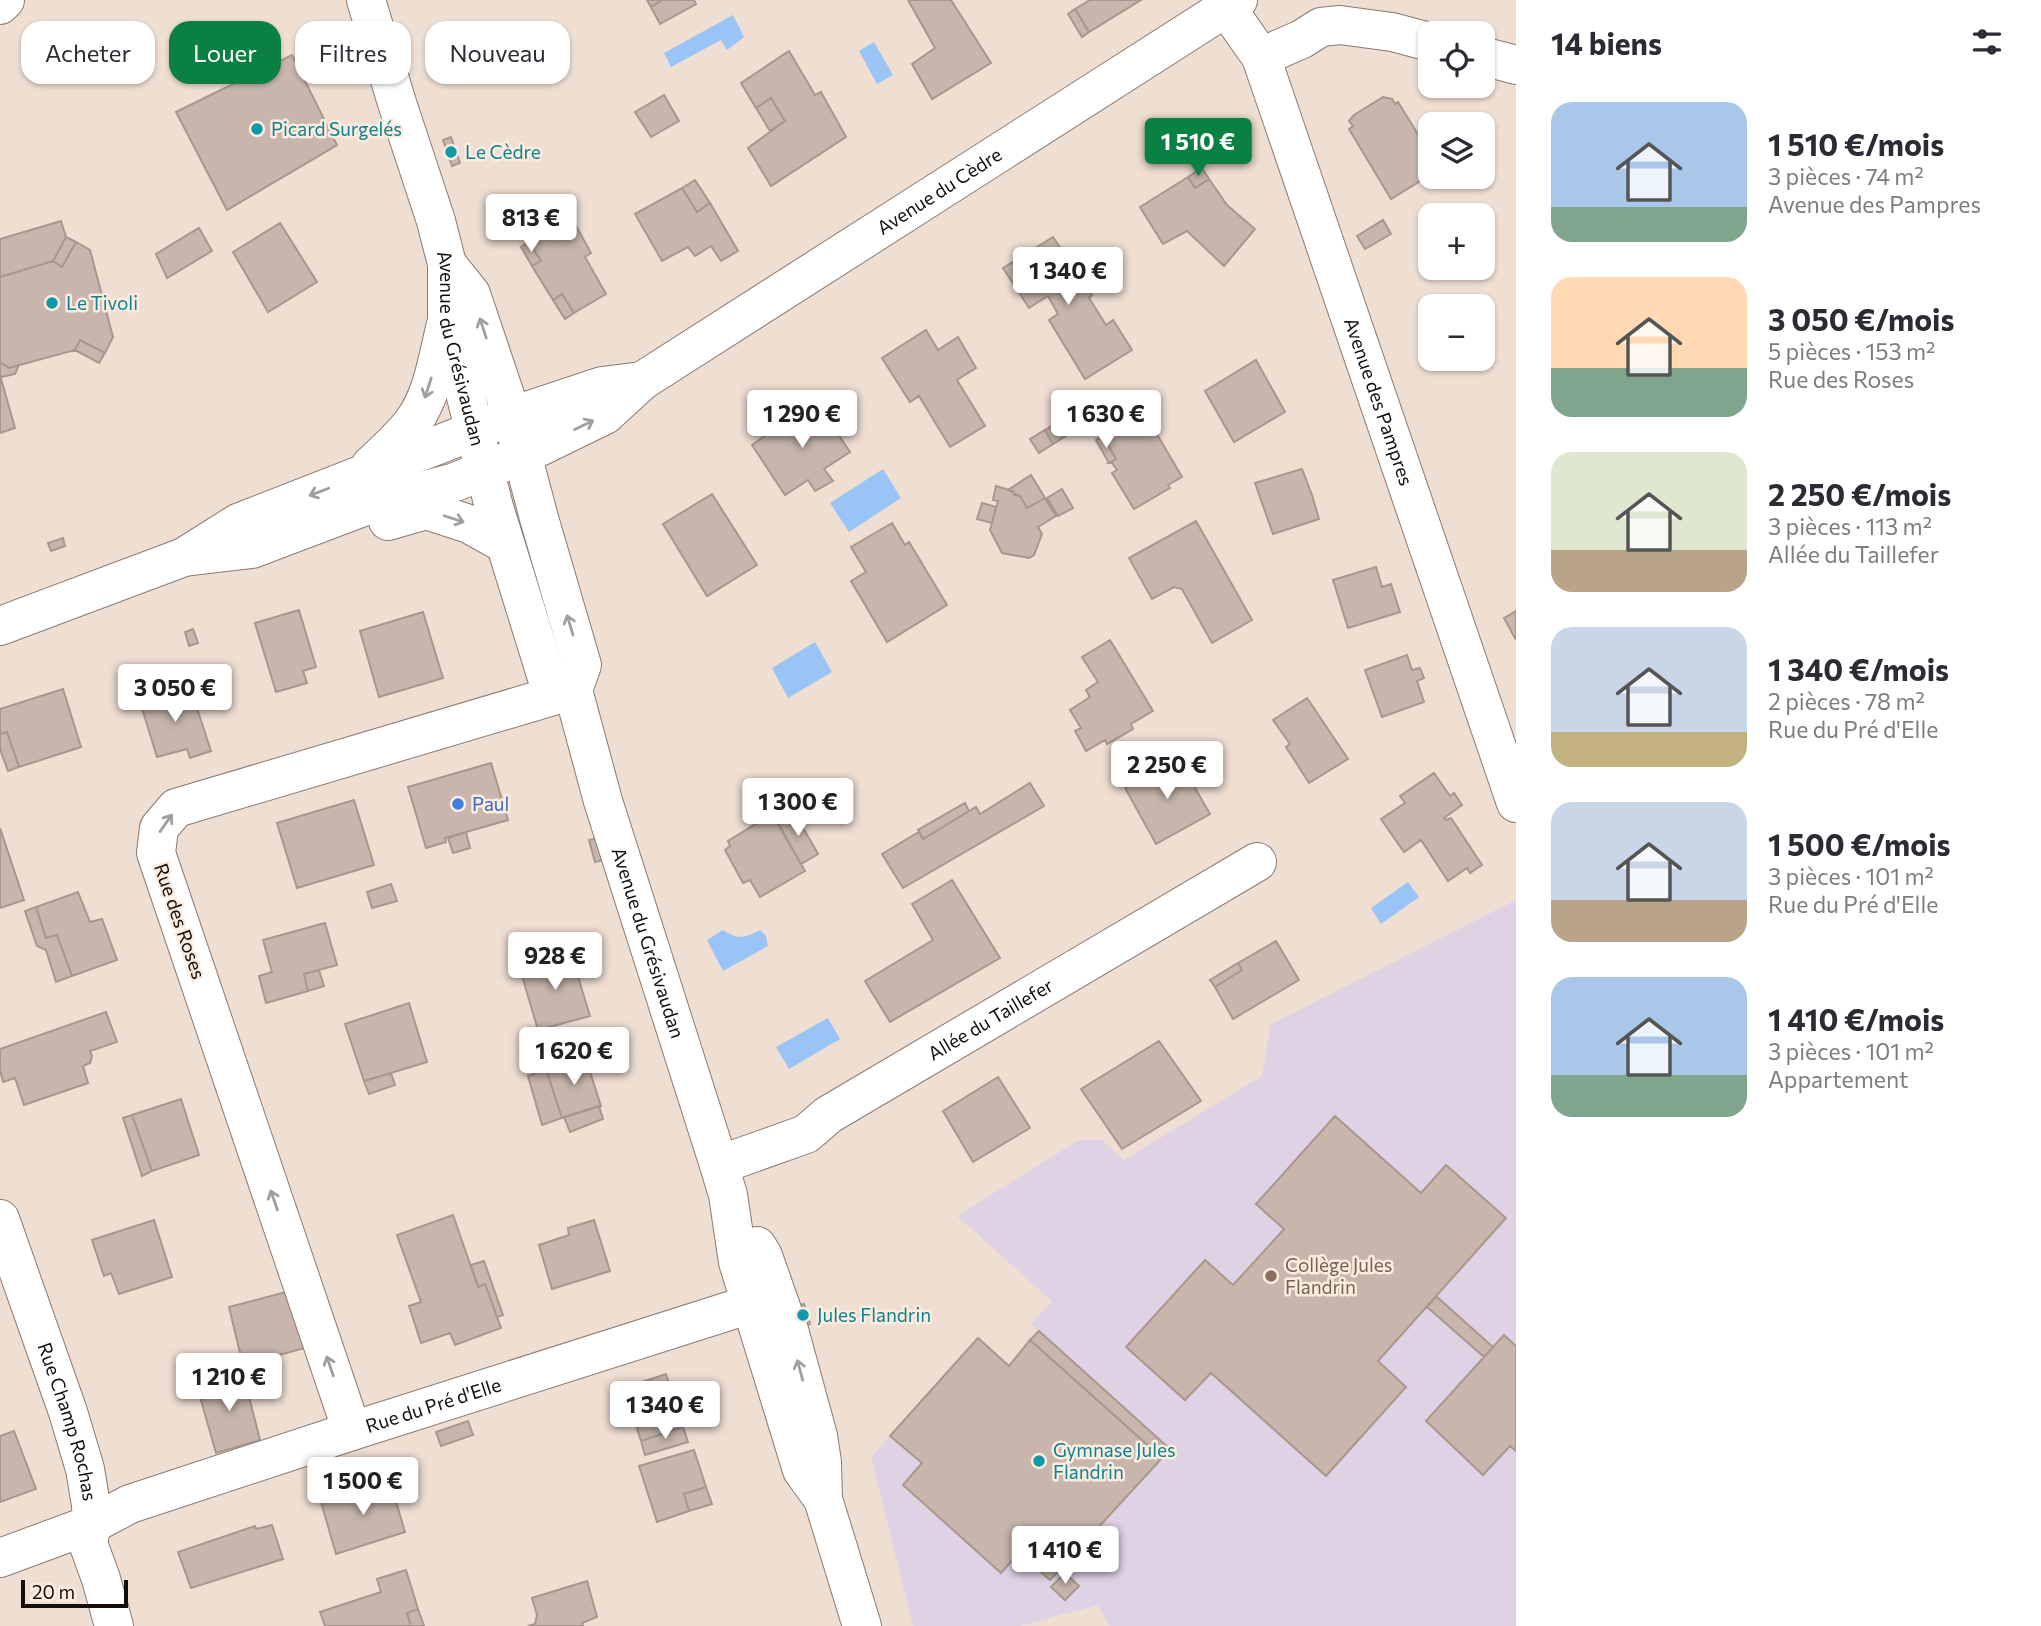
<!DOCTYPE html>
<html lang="fr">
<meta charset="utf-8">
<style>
:root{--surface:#fff;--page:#f7f7f7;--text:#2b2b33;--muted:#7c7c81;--accent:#0b8043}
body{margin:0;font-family:Commissioner,sans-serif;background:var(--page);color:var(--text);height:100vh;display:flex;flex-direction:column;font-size:26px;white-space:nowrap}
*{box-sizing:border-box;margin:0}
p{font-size:23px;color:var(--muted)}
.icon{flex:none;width:38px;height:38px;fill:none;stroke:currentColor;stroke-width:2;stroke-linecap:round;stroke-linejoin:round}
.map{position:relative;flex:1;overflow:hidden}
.sheet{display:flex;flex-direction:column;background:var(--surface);width:525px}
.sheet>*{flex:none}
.hud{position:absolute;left:21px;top:21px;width:665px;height:63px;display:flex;gap:14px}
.fabs{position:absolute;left:1418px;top:21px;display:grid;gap:14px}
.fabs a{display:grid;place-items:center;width:77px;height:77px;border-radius:14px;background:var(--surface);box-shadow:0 2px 5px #0004;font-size:35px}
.scale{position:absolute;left:21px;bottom:18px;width:107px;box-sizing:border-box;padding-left:7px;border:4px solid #150f0b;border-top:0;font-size:19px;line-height:24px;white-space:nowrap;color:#150f0b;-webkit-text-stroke:5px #fcebdf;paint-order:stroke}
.price{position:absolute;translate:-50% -60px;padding:0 16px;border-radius:7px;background:#fff;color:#222;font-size:23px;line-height:46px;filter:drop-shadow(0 2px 4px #0008)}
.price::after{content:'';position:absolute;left:50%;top:42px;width:21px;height:16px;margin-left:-10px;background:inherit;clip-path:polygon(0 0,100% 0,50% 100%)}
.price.selected{background:var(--accent);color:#fff}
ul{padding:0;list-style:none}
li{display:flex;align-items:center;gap:21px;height:175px;padding:0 35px}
li span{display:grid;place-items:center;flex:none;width:196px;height:140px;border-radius:21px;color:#555}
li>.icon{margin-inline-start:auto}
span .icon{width:84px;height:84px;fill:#fffc;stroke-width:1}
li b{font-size:30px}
h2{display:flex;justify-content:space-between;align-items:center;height:84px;padding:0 35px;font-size:30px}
.chip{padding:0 24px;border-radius:21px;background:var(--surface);box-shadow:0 2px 5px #0004;font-size:24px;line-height:63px}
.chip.selected{background:var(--accent);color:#fff}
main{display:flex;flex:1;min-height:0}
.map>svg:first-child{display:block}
</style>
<main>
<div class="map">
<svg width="1516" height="1626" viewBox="0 0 1516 1626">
<rect width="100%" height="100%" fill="#efded2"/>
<!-- education -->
<path fill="#e0d2e5" d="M 1516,900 L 1516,1626 L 1110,1626 L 1098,1605 L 1020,1626 L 913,1626 L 871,1457 L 978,1338 L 1009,1365 L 1039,1331 L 1031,1324 L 1052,1301 L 957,1216 L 1079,1140 L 1102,1140 L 1124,1160 L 1262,1076 L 1271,1024 Z"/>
<!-- water -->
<path fill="#9bc4f6" d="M 733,15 L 744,37 L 727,50 L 721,40 L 671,67 L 664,53 Z
M 874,42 L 893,75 L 877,84 L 859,51 Z
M 883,469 L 901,498 L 849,532 L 830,503 Z
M 815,642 L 832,672 L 788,698 L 772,668 Z
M 1408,882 L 1419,897 L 1381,924 L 1371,908 Z
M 723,930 C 738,940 745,938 760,930 L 766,936 L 768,946 L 723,971 L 707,940 Z
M 828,1018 L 840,1039 L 789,1069 L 776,1047 Z"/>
<!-- building -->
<path fill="#c8b6ac" stroke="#a8978d" stroke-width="2" d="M 647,0 L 662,0 L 651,7 Z
M 662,0 L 694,0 L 696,4 L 660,24 L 651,7 Z
M 908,0 L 951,0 L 991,63 L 932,99 L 912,64 L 935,48 Z
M 1090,0 L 1141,0 L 1089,32 L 1075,9 Z
M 1075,9 L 1089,32 L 1082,37 L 1068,14 Z
M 789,51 L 815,95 L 821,92 L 846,137 L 771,186 L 748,148 L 785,121 L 771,98 L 756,108 L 741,83 Z
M 292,55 L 337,145 L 227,210 L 176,112 Z
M 664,95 L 679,121 L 651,137 L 635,112 Z
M 1383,97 L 1392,99 L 1395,104 L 1398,102 L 1430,154 L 1430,175 L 1391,199 L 1349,129 L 1353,126 L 1349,121 L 1354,115 Z
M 771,98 L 785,121 L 770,131 L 756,108 Z
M 451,137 L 460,163 L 452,166 L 443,140 Z
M 1202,168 L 1209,179 L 1195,188 L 1188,177 Z
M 1188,177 L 1195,188 L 1209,179 L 1227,205 L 1255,229 L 1224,266 L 1187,231 L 1163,244 L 1140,207 Z
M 695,180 L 710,203 L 697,212 L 682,188 Z
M 682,188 L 697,212 L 710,203 L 738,251 L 721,261 L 711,246 L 695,256 L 688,247 L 662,261 L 635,214 Z
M 571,217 L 591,253 L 585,257 L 606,294 L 574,313 L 562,294 L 553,300 L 532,266 L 541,261 L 529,242 Z
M 1383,220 L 1391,234 L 1365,249 L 1357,236 Z
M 61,221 L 66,237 L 53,261 L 0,277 L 0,239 Z
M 280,223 L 317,282 L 268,312 L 233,252 Z
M 199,228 L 212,251 L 167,278 L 156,254 Z
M 66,237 L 76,242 L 62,267 L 53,261 Z
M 1053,237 L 1092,295 L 1089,298 L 1106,325 L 1113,320 L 1132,350 L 1085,379 L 1049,320 L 1058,314 L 1048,296 L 1029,308 L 1003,268 Z
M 76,242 L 90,250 L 113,337 L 105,353 L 80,340 L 75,350 L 9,368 L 0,362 L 0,277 L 53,261 L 62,267 Z
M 529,242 L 541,261 L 532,266 L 521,247 Z
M 562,294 L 574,313 L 565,319 L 553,300 Z
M 926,330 L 938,350 L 958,337 L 976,368 L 957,380 L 985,426 L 950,447 L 919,396 L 910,402 L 882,358 Z
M 80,340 L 105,353 L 99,363 L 75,350 Z
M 1256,360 L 1285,412 L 1234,442 L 1205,391 Z
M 0,362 L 9,368 L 19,365 L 15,374 L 2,377 L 0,375 Z
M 0,375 L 15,428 L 0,433 Z
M 815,400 L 850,452 L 824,469 L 833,481 L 815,491 L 808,480 L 785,495 L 752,445 Z
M 1129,420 L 1138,435 L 1152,426 L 1182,477 L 1168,485 L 1170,488 L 1134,509 L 1112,473 L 1117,470 L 1112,463 L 1109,463 L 1116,459 L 1103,436 Z
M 1058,422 L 1066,436 L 1053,444 L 1045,430 Z
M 1045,430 L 1053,444 L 1039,453 L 1030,439 Z
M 1103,436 L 1116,459 L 1109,463 L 1096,440 Z
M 1302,469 L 1312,495 L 1319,519 L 1273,534 L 1255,483 Z
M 1031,475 L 1045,498 L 1027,508 L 1020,496 L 1008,490 Z
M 996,486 L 1013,491 L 1014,495 L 1020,496 L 1027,508 L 1045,498 L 1056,516 L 1038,527 L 1042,534 L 1034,555 L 1029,558 L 1002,553 L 990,530 L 998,501 L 993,500 Z
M 1062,489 L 1073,508 L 1058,516 L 1047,498 Z
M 712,494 L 757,565 L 707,596 L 663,524 Z
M 982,503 L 996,507 L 992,523 L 977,519 Z
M 1196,521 L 1252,620 L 1212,643 L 1182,589 L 1174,587 L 1152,599 L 1129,558 Z
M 892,523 L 905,545 L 909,542 L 947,605 L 887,642 L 851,581 L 866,572 L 851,547 Z
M 63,538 L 65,546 L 51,551 L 48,543 Z
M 1376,567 L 1382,587 L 1391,584 L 1400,612 L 1348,628 L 1333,580 Z
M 299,610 L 316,667 L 303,671 L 307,683 L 276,692 L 255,623 Z
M 1516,611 L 1516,640 L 1504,618 Z
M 423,612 L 443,678 L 379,697 L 360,631 Z
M 193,629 L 198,643 L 189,646 L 185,632 Z
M 1110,640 L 1153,711 L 1131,724 L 1133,729 L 1107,744 L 1105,740 L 1086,751 L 1075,731 L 1081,728 L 1070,710 L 1090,697 L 1086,690 L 1098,682 L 1082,657 Z
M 1407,655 L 1412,670 L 1420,668 L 1424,678 L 1417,681 L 1424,702 L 1382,717 L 1365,670 Z
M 190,687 L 211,751 L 190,758 L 187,749 L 157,757 L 140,702 Z
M 63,689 L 81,747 L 19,767 L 7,732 L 0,734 L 0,709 Z
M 1307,698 L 1348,759 L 1309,783 L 1286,747 L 1290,744 L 1273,720 Z
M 7,732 L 19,767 L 8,771 L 0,749 L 0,734 Z
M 1178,758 L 1210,814 L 1156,844 L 1125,788 Z
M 491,763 L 508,820 L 445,838 L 446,842 L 426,848 L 408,787 Z
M 1434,773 L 1450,796 L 1454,793 L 1462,805 L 1444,818 L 1446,820 L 1451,818 L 1482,865 L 1470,873 L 1467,868 L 1448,881 L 1421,840 L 1404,852 L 1381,819 L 1405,803 L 1400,796 Z
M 1030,783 L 1044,806 L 903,888 L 882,854 L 919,832 L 923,839 L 976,807 L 980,814 Z
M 354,800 L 374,865 L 297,888 L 277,823 Z
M 965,803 L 969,811 L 923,839 L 918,830 Z
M 794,812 L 818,854 L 801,864 L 778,823 Z
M 772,814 L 805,871 L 760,897 L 750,880 L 743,883 L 725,850 L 730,846 L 728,841 Z
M 0,828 L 24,900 L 0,908 Z
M 466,832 L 470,848 L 453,853 L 448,838 Z
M 598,838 L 604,860 L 595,862 L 589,840 Z
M 952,880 L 1000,958 L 890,1022 L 865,981 L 933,940 L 912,904 Z
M 391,884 L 397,901 L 372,908 L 367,892 Z
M 78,892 L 90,922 L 102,919 L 117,960 L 72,976 L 57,935 L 46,938 L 36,907 Z
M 36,907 L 46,938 L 57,935 L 72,976 L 56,982 L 46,950 L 37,946 L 25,911 Z
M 325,923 L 337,965 L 304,974 L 308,991 L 266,1003 L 259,976 L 272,972 L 263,940 Z
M 1276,941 L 1299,980 L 1233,1019 L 1215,987 L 1242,970 L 1238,963 Z
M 571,954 L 590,1016 L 538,1030 L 520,969 Z
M 1238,963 L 1242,970 L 1215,987 L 1210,980 Z
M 319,970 L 324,986 L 308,991 L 304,974 Z
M 409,1003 L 427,1062 L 364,1081 L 345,1024 Z
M 106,1012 L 117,1042 L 90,1051 L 92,1056 L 90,1063 L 83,1066 L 88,1083 L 24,1105 L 15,1078 L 3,1082 L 0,1070 L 0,1049 Z
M 1159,1041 L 1201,1101 L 1122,1149 L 1081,1089 Z
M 585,1056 L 601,1106 L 562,1118 L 546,1069 Z
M 546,1069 L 562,1118 L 542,1125 L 528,1076 Z
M 391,1073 L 395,1085 L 369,1094 L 364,1081 Z
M 998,1077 L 1030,1128 L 973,1162 L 943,1111 Z
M 181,1099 L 199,1155 L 152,1171 L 132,1115 Z
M 599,1106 L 603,1119 L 570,1132 L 564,1117 Z
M 132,1115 L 152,1171 L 142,1176 L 123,1118 Z
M 1335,1116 L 1421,1193 L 1446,1165 L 1506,1218 L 1378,1361 L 1406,1387 L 1326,1476 L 1211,1373 L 1185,1400 L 1126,1347 L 1205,1260 L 1233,1285 L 1276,1238 L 1284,1229 L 1256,1204 Z
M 453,1215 L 478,1287 L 485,1284 L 501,1328 L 455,1345 L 450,1333 L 421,1343 L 409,1306 L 421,1302 L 397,1235 Z
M 154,1220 L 172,1277 L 119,1294 L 111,1273 L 104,1276 L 92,1240 Z
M 594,1220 L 610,1271 L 552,1289 L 539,1245 L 569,1235 L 568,1228 Z
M 484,1261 L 503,1315 L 497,1317 L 485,1284 L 478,1287 L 471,1265 Z
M 290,1291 L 308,1347 L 243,1365 L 229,1307 Z
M 1436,1296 L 1493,1347 L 1484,1357 L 1427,1307 Z
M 804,1304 L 810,1324 L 802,1328 L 795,1306 Z
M 1039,1331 L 1170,1449 L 1162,1458 L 1030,1340 Z
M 1504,1335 L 1516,1346 L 1516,1451 L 1510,1446 L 1483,1475 L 1426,1421 Z
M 978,1338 L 1009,1366 L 1030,1340 L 1162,1458 L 1050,1580 L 1019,1553 L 1001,1573 L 903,1485 L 922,1463 L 890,1436 Z
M 243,1373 L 260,1440 L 216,1453 L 197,1386 Z
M 666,1374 L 683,1427 L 641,1441 L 624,1388 Z
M 468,1421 L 473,1435 L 441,1446 L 436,1432 Z
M 683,1427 L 688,1442 L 645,1455 L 641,1441 Z
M 14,1431 L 36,1489 L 0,1502 L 0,1436 Z
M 694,1450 L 706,1487 L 684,1494 L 689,1511 L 657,1522 L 639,1466 Z
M 390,1481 L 405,1532 L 336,1554 L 321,1502 Z
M 706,1487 L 712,1504 L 689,1511 L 684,1494 Z
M 272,1525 L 283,1559 L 191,1588 L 178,1552 L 255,1526 L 256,1529 Z
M 406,1570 L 418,1609 L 407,1613 L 411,1626 L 325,1626 L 320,1612 L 381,1592 L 377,1579 Z
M 1065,1573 L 1079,1586 L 1065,1600 L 1051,1587 Z
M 587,1581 L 597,1617 L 582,1623 L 583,1626 L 528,1626 L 535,1624 L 537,1615 L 532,1598 Z
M 418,1609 L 424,1626 L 411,1626 L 407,1613 Z"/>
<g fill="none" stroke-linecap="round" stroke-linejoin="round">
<!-- street casing -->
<g stroke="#8a7a70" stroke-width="40">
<g id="street">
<path d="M 0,5 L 5,0"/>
<path id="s1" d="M 1226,7 L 1261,57 L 1516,803"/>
<path d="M 1482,56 L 1516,65"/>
<path d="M 1261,57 L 1302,39 L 1321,27 L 1340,25 L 1392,32 L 1430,42"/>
<path id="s2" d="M 719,1165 L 806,1134 L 828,1115 L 1257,862"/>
<path id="s3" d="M 0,1219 L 68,1412 L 85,1469 L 91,1505 L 92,1524 L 88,1543 L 101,1579 L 114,1626"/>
<path d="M 352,1431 L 156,853 L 159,828 L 176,808 L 573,690"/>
<path id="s4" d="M 0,1558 L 92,1524 L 130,1504 L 352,1431 L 751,1304"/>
</g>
</g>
<!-- secondary casing -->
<g stroke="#8a7a70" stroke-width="40">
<g id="secondary">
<path id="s5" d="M 366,0 L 397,103 L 436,221 L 447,264 L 447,322 L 494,507 L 546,675 L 573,690"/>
<path id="s6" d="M 447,264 L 471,294 L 512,416 L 539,518 L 582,665 L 573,690 L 603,801 L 719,1165 L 728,1195 L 738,1262 L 802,1470 L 823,1499"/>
<path d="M 371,465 C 385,452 401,438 413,422 C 433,395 438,356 446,324"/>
<path d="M 388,521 L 426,510 L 469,524 L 505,544"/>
<path id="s7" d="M 184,557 L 252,549 L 363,507 L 455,482 L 485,470 L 523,455 L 605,415 L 642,381 L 1238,0"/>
<path d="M 0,626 L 184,557 L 238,523 L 512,416 L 602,386 L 642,381"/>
<path d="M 757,1246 L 763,1256 L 789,1330 L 818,1436 L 822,1462 L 823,1499 L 862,1626"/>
</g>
</g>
<!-- street -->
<use href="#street" stroke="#fff" stroke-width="38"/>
<!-- secondary -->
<use href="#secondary" stroke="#fff" stroke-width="38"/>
</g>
<!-- one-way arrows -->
<defs><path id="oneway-shaft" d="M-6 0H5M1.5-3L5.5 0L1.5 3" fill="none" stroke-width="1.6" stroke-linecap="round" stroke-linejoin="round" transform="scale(1.75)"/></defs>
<g stroke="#a19f9d">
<use href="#oneway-shaft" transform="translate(483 328) rotate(-108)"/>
<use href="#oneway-shaft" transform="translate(428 388) rotate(108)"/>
<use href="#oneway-shaft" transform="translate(584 425) rotate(-26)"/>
<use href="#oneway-shaft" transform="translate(319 492) rotate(159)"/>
<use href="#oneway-shaft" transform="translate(454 519) rotate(18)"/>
<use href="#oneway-shaft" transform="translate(570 625) rotate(-107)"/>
<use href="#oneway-shaft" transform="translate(166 823) rotate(-55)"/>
<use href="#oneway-shaft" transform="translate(274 1200) rotate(-109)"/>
<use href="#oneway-shaft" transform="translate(330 1366) rotate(-109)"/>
<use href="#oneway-shaft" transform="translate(800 1370) rotate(-105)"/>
</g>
<!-- markers -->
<g fill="#0f9aa8" stroke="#fcebdf" stroke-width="2.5">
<circle cx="257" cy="129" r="7"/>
<circle cx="451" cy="152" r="7"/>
<circle cx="52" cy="303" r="7"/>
<circle cx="803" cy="1315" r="7"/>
<circle cx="1039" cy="1461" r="7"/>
</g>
<circle fill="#3f7fe0" stroke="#fcebdf" stroke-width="2.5" cx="458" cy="804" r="7"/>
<circle fill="#8d6e63" stroke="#fcebdf" stroke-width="2.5" cx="1271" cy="1276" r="7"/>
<g text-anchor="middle" stroke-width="5" stroke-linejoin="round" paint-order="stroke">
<!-- culture labels -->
<g font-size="19" fill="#0d838f" stroke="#fcebdf" text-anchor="start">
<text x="271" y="136">Picard Surgelés</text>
<text x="465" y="159">Le Cèdre</text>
<text x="66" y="310">Le Tivoli</text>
<text x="817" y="1322">Jules Flandrin</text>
<text x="1053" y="1457">Gymnase Jules<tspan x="1053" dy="22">Flandrin</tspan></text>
</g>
<!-- street labels -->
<g font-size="19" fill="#150f0b" stroke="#fcebdf">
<text dy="7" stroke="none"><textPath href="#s7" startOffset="850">Avenue du Cèdre</textPath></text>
<text dy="7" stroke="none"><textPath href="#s5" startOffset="362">Avenue du Grésivaudan</textPath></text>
<text dy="7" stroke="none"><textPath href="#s1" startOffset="425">Avenue des Pampres</textPath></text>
<text transform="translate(180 921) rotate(71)" y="7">Rue des Roses</text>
<text dy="7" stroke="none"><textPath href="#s6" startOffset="716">Avenue du Grésivaudan</textPath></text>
<text dy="7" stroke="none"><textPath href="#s2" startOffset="310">Allée du Taillefer</textPath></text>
<text dy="7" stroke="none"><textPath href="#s4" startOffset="460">Rue du Pré d'Elle</textPath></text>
<text dy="7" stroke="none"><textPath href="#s3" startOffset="214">Rue Champ Rochas</textPath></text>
</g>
<!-- shop labels -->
<g font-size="19" fill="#366cbe" stroke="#fcebdf" text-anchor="start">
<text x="472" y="811">Paul</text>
</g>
<!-- education labels -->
<g font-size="19" fill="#785e54" stroke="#fcebdf" text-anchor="start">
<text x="1285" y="1272">Collège Jules<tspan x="1285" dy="22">Flandrin</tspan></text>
</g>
</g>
</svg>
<div class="fabs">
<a><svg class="icon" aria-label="locate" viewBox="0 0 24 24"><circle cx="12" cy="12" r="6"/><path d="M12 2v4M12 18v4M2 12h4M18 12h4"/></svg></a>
<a><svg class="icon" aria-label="layers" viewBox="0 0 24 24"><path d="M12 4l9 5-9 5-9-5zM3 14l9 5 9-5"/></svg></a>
<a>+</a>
<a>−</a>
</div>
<div class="scale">20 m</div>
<b class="price selected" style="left:1198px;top:178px">1 510 €</b>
<b class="price" style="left:531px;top:254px">813 €</b>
<b class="price" style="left:1068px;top:307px">1 340 €</b>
<b class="price" style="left:802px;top:450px">1 290 €</b>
<b class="price" style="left:1106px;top:450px">1 630 €</b>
<b class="price" style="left:175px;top:724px">3 050 €</b>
<b class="price" style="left:1167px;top:801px">2 250 €</b>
<b class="price" style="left:798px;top:838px">1 300 €</b>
<b class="price" style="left:555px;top:992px">928 €</b>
<b class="price" style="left:574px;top:1087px">1 620 €</b>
<b class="price" style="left:229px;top:1413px">1 210 €</b>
<b class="price" style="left:665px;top:1441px">1 340 €</b>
<b class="price" style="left:363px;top:1517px">1 500 €</b>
<b class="price" style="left:1065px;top:1586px">1 410 €</b>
<div class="hud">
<a class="chip">Acheter</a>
<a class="chip selected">Louer</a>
<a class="chip">Filtres</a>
<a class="chip">Nouveau</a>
</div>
</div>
<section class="sheet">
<h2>14 biens<svg class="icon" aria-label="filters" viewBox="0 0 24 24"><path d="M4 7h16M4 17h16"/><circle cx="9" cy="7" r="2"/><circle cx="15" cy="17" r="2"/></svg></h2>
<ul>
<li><span style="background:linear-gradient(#a9c7e8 75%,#7fa58c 0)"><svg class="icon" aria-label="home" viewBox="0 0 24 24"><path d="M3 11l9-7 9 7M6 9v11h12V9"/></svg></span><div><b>1 510 €/mois</b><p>3 pièces · 74 m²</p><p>Avenue des Pampres</p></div></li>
<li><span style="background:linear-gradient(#ffd9b3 65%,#7fa58c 0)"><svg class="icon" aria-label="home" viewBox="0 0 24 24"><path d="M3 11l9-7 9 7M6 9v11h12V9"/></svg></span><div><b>3 050 €/mois</b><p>5 pièces · 153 m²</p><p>Rue des Roses</p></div></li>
<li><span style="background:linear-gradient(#dfe7d0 70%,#b9a48a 0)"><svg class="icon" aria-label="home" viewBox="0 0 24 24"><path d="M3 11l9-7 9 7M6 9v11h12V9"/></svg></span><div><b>2 250 €/mois</b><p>3 pièces · 113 m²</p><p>Allée du Taillefer</p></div></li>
<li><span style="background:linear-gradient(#c9d6e8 75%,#c2b280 0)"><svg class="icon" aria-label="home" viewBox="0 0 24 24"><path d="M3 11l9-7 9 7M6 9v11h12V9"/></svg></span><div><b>1 340 €/mois</b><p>2 pièces · 78 m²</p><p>Rue du Pré d'Elle</p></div></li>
<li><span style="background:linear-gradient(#c9d6e8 70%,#b9a48a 0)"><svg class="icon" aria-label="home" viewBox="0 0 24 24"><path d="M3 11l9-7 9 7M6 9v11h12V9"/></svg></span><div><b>1 500 €/mois</b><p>3 pièces · 101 m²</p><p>Rue du Pré d'Elle</p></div></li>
<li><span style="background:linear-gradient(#a9c7e8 70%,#7fa58c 0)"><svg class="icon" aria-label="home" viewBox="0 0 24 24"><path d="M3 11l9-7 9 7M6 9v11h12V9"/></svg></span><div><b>1 410 €/mois</b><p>3 pièces · 101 m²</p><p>Appartement</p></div></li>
</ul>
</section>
</main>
